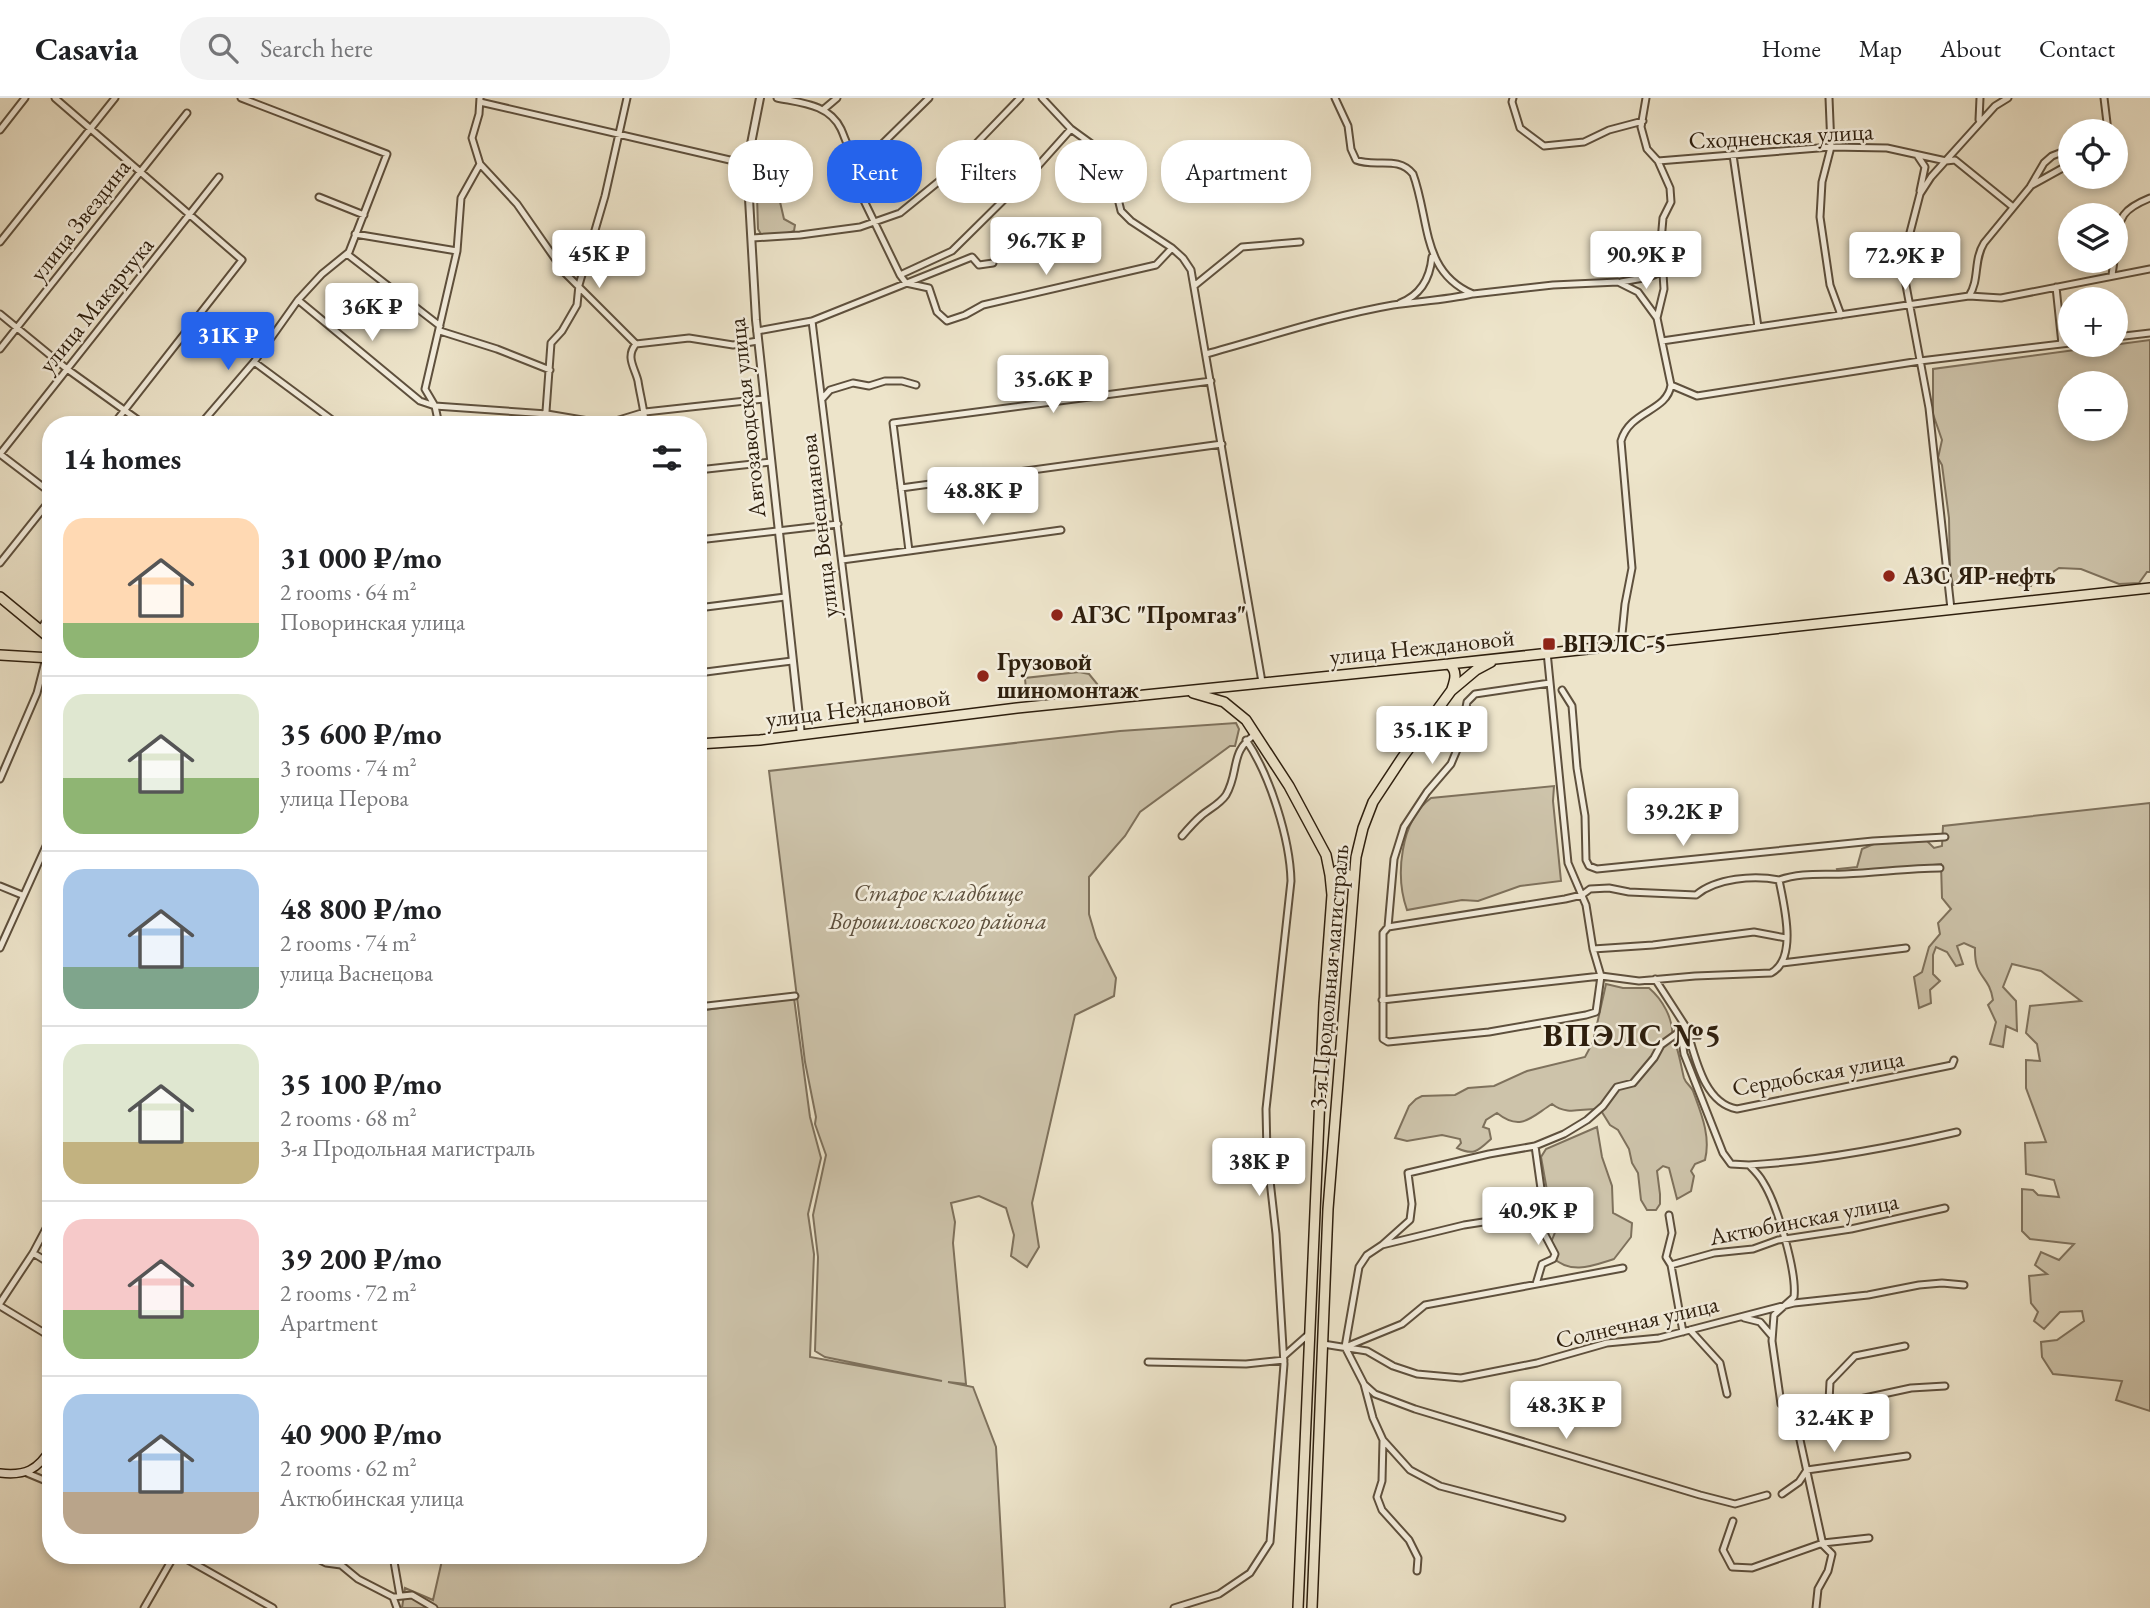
<!DOCTYPE html>
<meta charset="utf-8">
<style>
:root{--surface:#fff;--page:#f2f2f2;--text:#202124;--muted:#757577;--line:#e0e0e0;--accent:#2563eb}
body{margin:0;font-family:"EB Garamond",serif;background:var(--page);color:var(--text);height:100vh;display:flex;flex-direction:column;font-size:26px;white-space:nowrap}
*{box-sizing:border-box;margin:0}
p{font-size:23px;color:var(--muted)}
.icon{flex:none;width:38px;height:38px;fill:none;stroke:currentColor;stroke-width:2;stroke-linecap:round;stroke-linejoin:round}
.map{position:relative;flex:1;overflow:hidden}
.drawer{position:absolute;left:42px;top:318px;width:665px;height:1148px;display:flex;flex-direction:column;background:var(--surface);border-radius:28px;box-shadow:0 4px 10px #0003}
.drawer>*{flex:none}
.top-card{position:absolute;left:728px;top:42px;width:665px;height:63px;display:flex;gap:14px}
.controls{position:absolute;left:2058px;top:21px;display:grid;gap:14px}
.controls a{display:grid;place-items:center;width:70px;height:70px;border-radius:50%;background:var(--surface);box-shadow:0 4px 10px #0003;font-size:35px}
.price{position:absolute;translate:-50% -60px;padding:0 16px;border-radius:7px;background:#fff;color:#222;font-size:23px;line-height:46px;filter:drop-shadow(0 2px 4px #0008)}
.price::after{content:'';position:absolute;left:50%;top:42px;width:21px;height:16px;margin-left:-10px;background:inherit;clip-path:polygon(0 0,100% 0,50% 100%)}
.price.active{background:var(--accent);color:#fff}
ul{padding:0;list-style:none}
li{display:flex;align-items:center;gap:21px;height:175px;padding:0 21px}
li+li{border-top:2px solid var(--line)}
li span{display:grid;place-items:center;flex:none;width:196px;height:140px;border-radius:21px;color:#555}
li>.icon{margin-inline-start:auto}
span .icon{width:84px;height:84px;fill:#fffc;stroke-width:1}
li b{font-size:30px}
h2{display:flex;justify-content:space-between;align-items:center;height:84px;padding:0 21px;font-size:30px}
.chip{padding:0 24px;border-radius:28px;background:var(--surface);box-shadow:0 4px 10px #0003;font-size:24px;line-height:63px}
.chip.active{background:var(--accent);color:#fff}
header{display:flex;align-items:center;gap:42px;box-sizing:border-box;height:98px;padding:0 35px;background:var(--surface);border-bottom:2px solid var(--line)}
header strong{font-size:33px}
nav{display:flex;gap:38px;margin-inline-start:auto;font-size:24px}
.search{width:490px;height:63px;background:var(--page);display:flex;align-items:center;gap:18px;box-sizing:border-box;padding:0 24px;border-radius:28px;color:var(--muted);font-size:26px}
.map>svg:first-child{display:block}
</style>
<header>
<strong>Casavia</strong>
<div class="search"><svg class="icon" aria-label="search" viewBox="0 0 24 24"><circle cx="10" cy="10" r="6"/><path d="M15 15l6 6"/></svg>Search here</div>
<nav><a>Home</a><a>Map</a><a>About</a><a>Contact</a></nav>
</header>
<div class="map">
<svg width="2150" height="1510" viewBox="0 0 2150 1510">
<rect width="100%" height="100%" fill="#ede4ca"/>
<filter id="stains"><feTurbulence type="fractalNoise" baseFrequency=".00286" numOctaves="4"/><feColorMatrix values="0 0 0 0 .2 0 0 0 0 .09 0 0 0 0 .02 0 0 0 .5 -.17"/></filter>
<radialGradient id="worn" r=".72"><stop offset=".6" stop-color="#630" stop-opacity="0"/><stop offset="1" stop-color="#630" stop-opacity=".3"/></radialGradient>
<!-- green -->
<path fill="#cdc3aa" stroke="#7e715c" stroke-width="2" fill-rule="evenodd" d="M 764,89 L 777,91 L 784,121 L 795,127 L 794,133 L 770,140 L 762,138 L 758,131 L 757,97 Z
M 2150,242 L 2150,474 L 2147,474 L 2139,485 L 2119,486 L 2081,471 L 2059,470 L 2044,480 L 2033,481 L 2031,488 L 2019,487 L 2016,481 L 1969,481 L 1953,487 L 1950,474 L 1949,420 L 1942,367 L 1938,360 L 1942,342 L 1933,316 L 1933,271 ZM 2116,285 L 2116,331 L 2070,331 L 2070,285 Z
M 1079,574 L 1089,576 L 1098,587 L 1096,595 L 1040,602 L 1033,600 L 1026,593 L 1025,580 Z
M 1236,625 L 1239,631 L 1235,648 L 1230,648 L 1140,714 L 1125,738 L 1089,779 L 1089,816 L 1096,840 L 1116,880 L 1114,898 L 1075,917 L 1032,1105 L 1039,1149 L 1027,1169 L 1011,1158 L 1014,1137 L 1006,1110 L 979,1098 L 951,1105 L 955,1124 L 953,1145 L 966,1286 L 948,1284 L 973,1289 L 996,1349 L 1005,1510 L 402,1510 L 405,1490 L 433,1502 L 443,1458 L 698,1458 L 698,913 L 794,900 L 810,1019 L 821,1060 L 808,1116 L 814,1156 L 810,1259 L 942,1283 L 825,1259 L 815,1253 L 818,1159 L 813,1117 L 826,1057 L 815,1026 L 816,1019 L 805,964 L 769,673 L 1120,633 Z
M 1554,688 L 1553,703 L 1561,783 L 1520,788 L 1478,803 L 1462,802 L 1407,812 C 1395,778 1400,723 1431,700 Z
M 2150,705 L 2150,1313 L 2116,1302 L 2122,1283 L 2053,1276 L 2042,1259 L 2041,1244 L 2057,1242 L 2084,1223 L 2082,1213 L 2060,1214 L 2044,1231 L 2034,1223 L 2038,1214 L 2031,1205 L 2029,1178 L 2047,1176 L 2035,1167 L 2041,1154 L 2059,1162 L 2074,1146 L 2030,1141 L 2022,1133 L 2022,1091 L 2033,1092 L 2038,1097 L 2059,1099 L 2054,1082 L 2026,1076 L 2025,1045 L 2046,1044 L 2026,990 L 2026,962 L 2040,963 L 2037,946 L 2026,935 L 2030,908 L 2081,903 L 2041,873 L 2012,866 L 2003,889 L 2016,903 L 2017,933 L 2006,928 L 2003,949 L 1990,946 L 1996,924 L 1988,907 L 1993,902 C 1989,876 1974,881 1975,850 L 1964,845 L 1957,848 L 1963,866 L 1956,868 L 1947,854 L 1936,849 L 1933,857 L 1933,876 L 1940,883 L 1930,892 L 1931,905 L 1919,910 L 1914,879 L 1922,874 L 1929,849 L 1940,836 L 1938,825 L 1951,811 L 1942,800 L 1941,766 L 1839,777 L 1837,771 L 1857,769 L 1862,751 L 1876,745 L 1926,742 L 1934,750 L 1942,748 L 1943,728 Z
M 1606,886 L 1623,890 L 1649,890 C 1662,901 1674,921 1672,939 C 1678,946 1681,969 1684,980 C 1686,986 1691,988 1693,993 C 1701,1015 1711,1038 1705,1062 L 1695,1066 L 1691,1073 L 1694,1078 L 1691,1093 L 1677,1101 L 1669,1070 L 1663,1068 L 1657,1073 L 1660,1096 L 1660,1106 L 1656,1112 L 1647,1112 L 1641,1102 L 1638,1075 L 1632,1065 L 1629,1051 L 1618,1032 L 1610,1027 L 1600,1011 C 1582,1010 1567,1018 1552,1006 C 1531,1019 1521,1034 1497,1015 L 1486,1022 L 1483,1029 L 1489,1031 L 1491,1041 C 1478,1053 1474,1058 1457,1050 L 1461,1045 L 1460,1041 L 1442,1037 L 1407,1043 L 1395,1040 L 1409,1008 L 1416,1001 L 1422,998 L 1455,997 L 1468,990 L 1494,988 L 1527,973 L 1585,959 L 1593,944 Z
M 1597,1029 L 1602,1059 L 1612,1088 L 1613,1115 L 1632,1125 L 1631,1139 L 1614,1161 C 1592,1168 1571,1177 1552,1159 L 1552,1142 L 1556,1132 L 1549,1122 L 1551,1115 L 1541,1059 L 1546,1051 Z"/>
<g fill="none" stroke-linecap="round" stroke-linejoin="round">
<!-- minor casing -->
<g stroke="#5e503d" stroke-width="9">
<path id="minor" d="M 55,0 L 242,162 L 113,327
M 777,0 C 801,5 829,6 841,31 C 846,42 848,52 856,61 L 853,80 L 900,177 L 906,185 L 929,190 L 937,214 L 947,223 L 965,217 L 983,207 L 1156,167 L 1172,150
M 1042,0 L 1071,31 L 1093,47 L 1100,57 L 1111,72 L 1121,113 L 1131,123 L 1172,150 L 1183,160 L 1191,172 L 1262,584
M 1335,0 L 1348,28 L 1351,51 L 1356,62 C 1375,70 1398,57 1413,76 C 1430,122 1421,174 1473,196 L 1553,187 L 1618,184 L 1638,194 L 1657,220
M 1513,0 L 1512,4 L 1520,30 L 1544,48 L 1584,44 L 1609,32 L 1643,23
M 1646,0 L 1641,29 L 1647,51 L 1658,63 L 1670,90 L 1671,104 L 1663,120 L 1661,143 L 1664,191 L 1657,220 L 1671,287 L 1697,298 L 1920,263 L 2070,245
M 1829,0 L 1831,49 L 1822,84 L 1820,119 L 1830,187 L 1841,217
M 2104,0 L 2108,33
M 480,4 L 747,66
M 824,11 L 837,0
M 1979,22 L 1980,0
M 0,32 L 25,0
M 1733,57 L 1758,229
M 1917,57 L 1925,69 L 1920,93
M 856,61 L 871,57 L 929,0
M 1658,63 L 1831,49 L 1887,50 L 1946,63 L 1955,62 L 2013,109
M 480,66 L 517,106 L 565,175 L 636,246 L 689,240 L 733,247 L 758,243
M 2032,87 L 2070,66
M 319,99 L 364,117
M 355,136 L 457,153
M 752,140 L 800,137 L 860,129 L 900,115 L 943,80 L 1020,0
M 0,144 L 115,0
M 2116,147 C 2119,118 2123,111 2150,100
M 347,156 L 440,228
M 900,177 L 952,153 L 1037,69 L 1071,31
M 2112,177 L 2114,163
M 1621,184 L 1649,179 L 1663,173
M 1194,188 L 1242,149 L 1300,144
M 2056,189 L 2062,246
M 1969,198 C 1980,181 1973,163 1984,145 L 2030,89 L 2044,65 L 2052,58 L 2070,51
M 298,202 L 420,303 L 435,308 L 547,316 L 606,326 L 645,314 L 764,301
M 1400,205 C 1421,197 1430,180 1432,159
M 0,216 L 67,271 L 145,327
M 812,223 L 862,629
M 440,233 L 497,251 L 550,272
M 757,233 L 812,223 L 972,159 L 979,167 L 993,165
M 2116,239 L 2150,235
M 1662,243 L 1969,198 L 2001,200 L 2150,171
M 636,246 C 625,259 635,270 638,283 C 640,297 645,314 645,327
M 0,251 L 187,15
M 1206,256 C 1268,239 1330,218 1393,207 C 1420,203 1446,202 1472,196
M 254,264 L 339,327
M 822,301 L 830,292 L 853,285 L 869,288 L 885,283 L 902,283 L 916,287
M 200,327 L 254,264 L 298,202 L 322,176 L 349,154 L 387,56 L 241,0
M 439,327 L 435,308 L 425,291 L 457,153 L 461,100 L 480,66 L 472,40 L 479,16 L 480,0
M 545,327 L 551,245 L 562,233 L 577,207 L 579,187 L 605,98 L 627,0
M 698,372 L 771,364
M 901,390 L 1222,346
M 51,395 L 0,356 L 219,79
M 698,442 L 838,426
M 909,453 L 1061,432
M 842,462 L 909,453 L 893,325 L 1211,283
M 0,465 L 51,401
M 698,510 L 785,499
M 1951,511 L 1929,310 L 1905,182 L 1906,150 L 1920,96 L 1931,79 L 1995,8 L 2008,0
M 40,531 L 51,517
M 1621,546 L 1625,506 L 1632,470 L 1621,343 C 1630,312 1667,314 1671,287
M 1547,554 L 1568,765 L 1586,807 L 1593,851 L 1601,878 L 1639,883 L 1695,878 L 1771,875 C 1798,861 1784,807 1779,782 C 1801,774 1823,777 1845,776 C 1877,775 1908,770 1940,770
M 698,575 L 792,563
M 1562,592 L 1572,608 L 1577,670 L 1585,718 L 1586,762 L 1589,768 L 1597,771 L 1873,743 L 1945,739
M 0,681 L 37,595 L 46,560
M 1182,738 C 1188,731 1194,724 1201,718 C 1209,711 1220,706 1226,697 C 1240,673 1229,653 1256,636
M 0,788 L 22,797
M 1388,829 L 1394,761 L 1404,729 L 1427,694 L 1451,666 L 1459,647 L 1467,604 L 1475,596 L 1550,585
M 0,850 L 51,737
M 1593,851 L 1653,847 L 1754,834 L 1786,840
M 1782,865 L 1906,850
M 1655,881 L 1686,929 L 1681,936 L 1684,956 L 1723,1055 L 1731,1066 L 1749,1067 C 1754,1072 1760,1078 1763,1084 C 1777,1106 1797,1174 1794,1199 L 1774,1217 L 1772,1243 L 1781,1306 L 1795,1319 L 1823,1447 L 1832,1456 L 1828,1473 L 1818,1491 L 1816,1510
M 1382,902 L 1601,878 L 1596,914 L 1586,917 L 1489,934 L 1388,944 L 1383,941 L 1383,835 L 1388,829 L 1565,801 L 1582,797 L 1590,791 L 1609,790 L 1629,794 L 1696,797 C 1716,780 1754,777 1779,782
M 698,909 L 795,898
M 1749,1067 C 1820,1063 1888,1050 1957,1034
M 1669,1117 L 1672,1135 L 1666,1159 L 1671,1167 L 1683,1234
M 1382,1147 L 1410,1122 L 1412,1106 L 1408,1075 L 1489,1056 L 1535,1048 L 1564,1036 L 1587,1022 L 1603,1008 L 1617,989 L 1633,985 L 1654,960 L 1661,947 L 1686,929 C 1695,957 1703,1005 1737,1011 L 1952,967 L 1954,962
M 33,1155 L 51,1166
M 1671,1167 L 1714,1155 L 1753,1151 L 1778,1142 L 1851,1131 L 1945,1110
M 1536,1186 L 1542,1166 L 1553,1161 L 1555,1156 L 1545,1137 L 1541,1112
M 0,1205 L 33,1155 L 51,1121
M 0,1208 L 51,1239
M 1744,1220 L 1760,1224 L 1772,1238
M 1690,1232 L 1720,1265 L 1727,1296
M 1323,1246 L 1367,1253 L 1393,1268 L 1417,1276 L 1461,1280 L 1537,1265 L 1607,1245 L 1659,1240 L 1794,1205 L 1868,1197 L 1919,1187 L 1942,1185 L 1964,1187
M 1348,1248 L 1402,1226 L 1425,1207 L 1623,1170
M 1284,1258 L 1310,1235
M 1148,1264 L 1246,1266 L 1284,1262
M 1365,1287 L 1375,1296 L 1415,1311 L 1700,1397 L 1735,1406 L 1767,1397
M 1829,1303 L 1830,1284 L 1855,1258 L 1905,1248
M 1781,1306 L 1821,1302 L 1846,1304 L 1911,1290 L 1945,1288
M 1383,1342 L 1410,1372 L 1440,1388 L 1562,1420
M 27,1375 L 51,1385
M 1782,1396 L 1799,1384 L 1807,1372 L 1907,1358
M 1733,1423 L 1723,1452 L 1732,1469 L 1752,1470 L 1823,1445 L 1869,1440
M 181,1458 L 273,1510
M 312,1458 L 326,1465 L 341,1467 L 358,1481 L 393,1499 L 412,1497 L 434,1510
M 393,1458 L 400,1498
M 1417,1473 L 1418,1460 L 1409,1442 L 1382,1412 L 1377,1399 L 1382,1383 L 1383,1342 L 1373,1320 L 1364,1286 L 1345,1249 L 1359,1169 L 1367,1157 L 1382,1147 L 1464,1127 L 1522,1118 L 1541,1112 L 1543,1105 L 1535,1048
M 393,1499 L 397,1510
M 144,1510 L 174,1458
M 1174,1510 L 1219,1496 L 1250,1475 L 1270,1444 L 1284,1266 L 1276,1136 L 1267,1056 L 1266,1011 L 1291,783 C 1290,741 1270,677 1246,642"/>
</g>
<!-- tertiary casing -->
<g stroke="#5e503d" stroke-width="10">
<path id="tertiary" d="M 760,0 L 747,66 L 756,222 L 801,637"/>
</g>
<!-- secondary casing -->
<g stroke="#2e1f0e" stroke-width="10">
<path id="secondary" d="M 0,1375 C 25,1378 38,1372 51,1350"/>
</g>
<!-- trunk casing -->
<g stroke="#2e1f0e" stroke-width="12">
<path id="trunk" d="M 0,499 L 51,541
M 0,557 L 51,560
M 1449,566 C 1458,573 1455,582 1452,591
M 1193,595 L 1224,604 L 1246,622 L 1289,688 L 1326,757 L 1330,777 L 1332,797 L 1324,905 L 1298,1510
M 698,646 L 760,642 L 1017,610 L 1449,566 L 2150,490
M 1334,783 L 1337,773 L 1343,771 L 1347,776 L 1350,786
M 1312,1510 L 1328,1111 L 1356,759 L 1363,730 L 1373,704 L 1402,660 L 1451,593 L 1476,572 L 1491,564"/>
</g>
<!-- minor -->
<use href="#minor" stroke="#f3eddd" stroke-width="5"/>
<!-- tertiary -->
<use href="#tertiary" stroke="#f3eddd" stroke-width="6"/>
<!-- secondary -->
<use href="#secondary" stroke="#f3eddd" stroke-width="7"/>
<!-- trunk -->
<use href="#trunk" stroke="#ede4ca" stroke-width="9"/>
</g>
<!-- markers -->
<g fill="#8f2418" stroke="#f3eddd" stroke-width="2.5">
<circle cx="1889" cy="478" r="7"/>
<circle cx="1057" cy="517" r="7"/>
<rect x="1542" y="539" width="14" height="14" rx="3.5"/>
<circle cx="983" cy="578" r="7"/>
</g>
<g text-anchor="middle" stroke-width="5" stroke-linejoin="round" paint-order="stroke">
<!-- street labels -->
<g font-size="24" fill="#2e1f0e" stroke="#f3eddd">
<text transform="translate(1781 38) rotate(-3)" y="8">Сходненская улица</text>
<text transform="translate(80 122) rotate(-52)" y="8">улица Звездина</text>
<text transform="translate(96 207) rotate(-51)" y="8">улица Макарчука</text>
<text transform="translate(747 320) rotate(-96)" y="8">Автозаводская улица</text>
<text transform="translate(819 428) rotate(-97)" y="8">улица Венецианова</text>
<text transform="translate(1422 549) rotate(-6)" y="8">улица Неждановой</text>
<text transform="translate(858 610) rotate(-7)" y="8">улица Неждановой</text>
<text transform="translate(1329 879) rotate(-85)" y="8">3-я Продольная магистраль</text>
<text transform="translate(1818 975) rotate(-10)" y="8">Сердобская улица</text>
<text transform="translate(1804 1121) rotate(-11)" y="8">Актюбинская улица</text>
<text transform="translate(1637 1224) rotate(-13)" y="8">Солнечная улица</text>
</g>
<!-- poi labels -->
<g font-size="24" font-weight="bold" fill="#2e1f0e" stroke="#f3eddd" text-anchor="start">
<text x="1903" y="486">АЗС ЯР-нефть</text>
<text x="1071" y="525">АГЗС "Промгаз"</text>
<text x="1563" y="554">ВПЭЛС-5</text>
<text x="997" y="572">Грузовой<tspan x="997" dy="28">шиномонтаж</tspan></text>
</g>
<!-- park labels -->
<g font-size="24" font-style="italic" fill="#5e503d" stroke="#f3eddd">
<text x="938" y="803">Старое кладбище<tspan x="938" dy="28">Ворошиловского района</tspan></text>
</g>
<!-- district labels -->
<g font-size="32" font-weight="bold" letter-spacing="2" fill="#2e1f0e" stroke="#f3eddd">
<text x="1633" y="948">ВПЭЛС №5</text>
</g>
</g>
<rect width="100%" height="100%" filter="url(#stains)"/>
<rect width="100%" height="100%" fill="url(#worn)"/>
</svg>
<div class="controls">
<a><svg class="icon" aria-label="locate" viewBox="0 0 24 24"><circle cx="12" cy="12" r="6"/><path d="M12 2v4M12 18v4M2 12h4M18 12h4"/></svg></a>
<a><svg class="icon" aria-label="layers" viewBox="0 0 24 24"><path d="M12 4l9 5-9 5-9-5zM3 14l9 5 9-5"/></svg></a>
<a>+</a>
<a>−</a>
</div>
<b class="price" style="left:1046px;top:179px">96.7K ₽</b>
<b class="price" style="left:599px;top:192px">45K ₽</b>
<b class="price" style="left:1646px;top:193px">90.9K ₽</b>
<b class="price" style="left:1905px;top:194px">72.9K ₽</b>
<b class="price" style="left:372px;top:245px">36K ₽</b>
<b class="price active" style="left:228px;top:274px">31K ₽</b>
<b class="price" style="left:1053px;top:317px">35.6K ₽</b>
<b class="price" style="left:983px;top:429px">48.8K ₽</b>
<b class="price" style="left:1432px;top:668px">35.1K ₽</b>
<b class="price" style="left:1683px;top:750px">39.2K ₽</b>
<b class="price" style="left:1259px;top:1100px">38K ₽</b>
<b class="price" style="left:1538px;top:1149px">40.9K ₽</b>
<b class="price" style="left:1566px;top:1343px">48.3K ₽</b>
<b class="price" style="left:1834px;top:1356px">32.4K ₽</b>
<div class="top-card">
<a class="chip">Buy</a>
<a class="chip active">Rent</a>
<a class="chip">Filters</a>
<a class="chip">New</a>
<a class="chip">Apartment</a>
</div>
<section class="drawer">
<h2>14 homes<svg class="icon" aria-label="filters" viewBox="0 0 24 24"><path d="M4 7h16M4 17h16"/><circle cx="9" cy="7" r="2"/><circle cx="15" cy="17" r="2"/></svg></h2>
<ul>
<li><span style="background:linear-gradient(#ffd9b3 75%,#8fb573 0)"><svg class="icon" aria-label="home" viewBox="0 0 24 24"><path d="M3 11l9-7 9 7M6 9v11h12V9"/></svg></span><div><b>31 000 ₽/mo</b><p>2 rooms · 64 m²</p><p>Поворинская улица</p></div></li>
<li><span style="background:linear-gradient(#dfe7d0 60%,#8fb573 0)"><svg class="icon" aria-label="home" viewBox="0 0 24 24"><path d="M3 11l9-7 9 7M6 9v11h12V9"/></svg></span><div><b>35 600 ₽/mo</b><p>3 rooms · 74 m²</p><p>улица Перова</p></div></li>
<li><span style="background:linear-gradient(#a9c7e8 70%,#7fa58c 0)"><svg class="icon" aria-label="home" viewBox="0 0 24 24"><path d="M3 11l9-7 9 7M6 9v11h12V9"/></svg></span><div><b>48 800 ₽/mo</b><p>2 rooms · 74 m²</p><p>улица Васнецова</p></div></li>
<li><span style="background:linear-gradient(#dfe7d0 70%,#c2b280 0)"><svg class="icon" aria-label="home" viewBox="0 0 24 24"><path d="M3 11l9-7 9 7M6 9v11h12V9"/></svg></span><div><b>35 100 ₽/mo</b><p>2 rooms · 68 m²</p><p>3-я Продольная магистраль</p></div></li>
<li><span style="background:linear-gradient(#f6c9c9 65%,#8fb573 0)"><svg class="icon" aria-label="home" viewBox="0 0 24 24"><path d="M3 11l9-7 9 7M6 9v11h12V9"/></svg></span><div><b>39 200 ₽/mo</b><p>2 rooms · 72 m²</p><p>Apartment</p></div></li>
<li><span style="background:linear-gradient(#a9c7e8 70%,#b9a48a 0)"><svg class="icon" aria-label="home" viewBox="0 0 24 24"><path d="M3 11l9-7 9 7M6 9v11h12V9"/></svg></span><div><b>40 900 ₽/mo</b><p>2 rooms · 62 m²</p><p>Актюбинская улица</p></div></li>
</ul>
</section>
</div>
